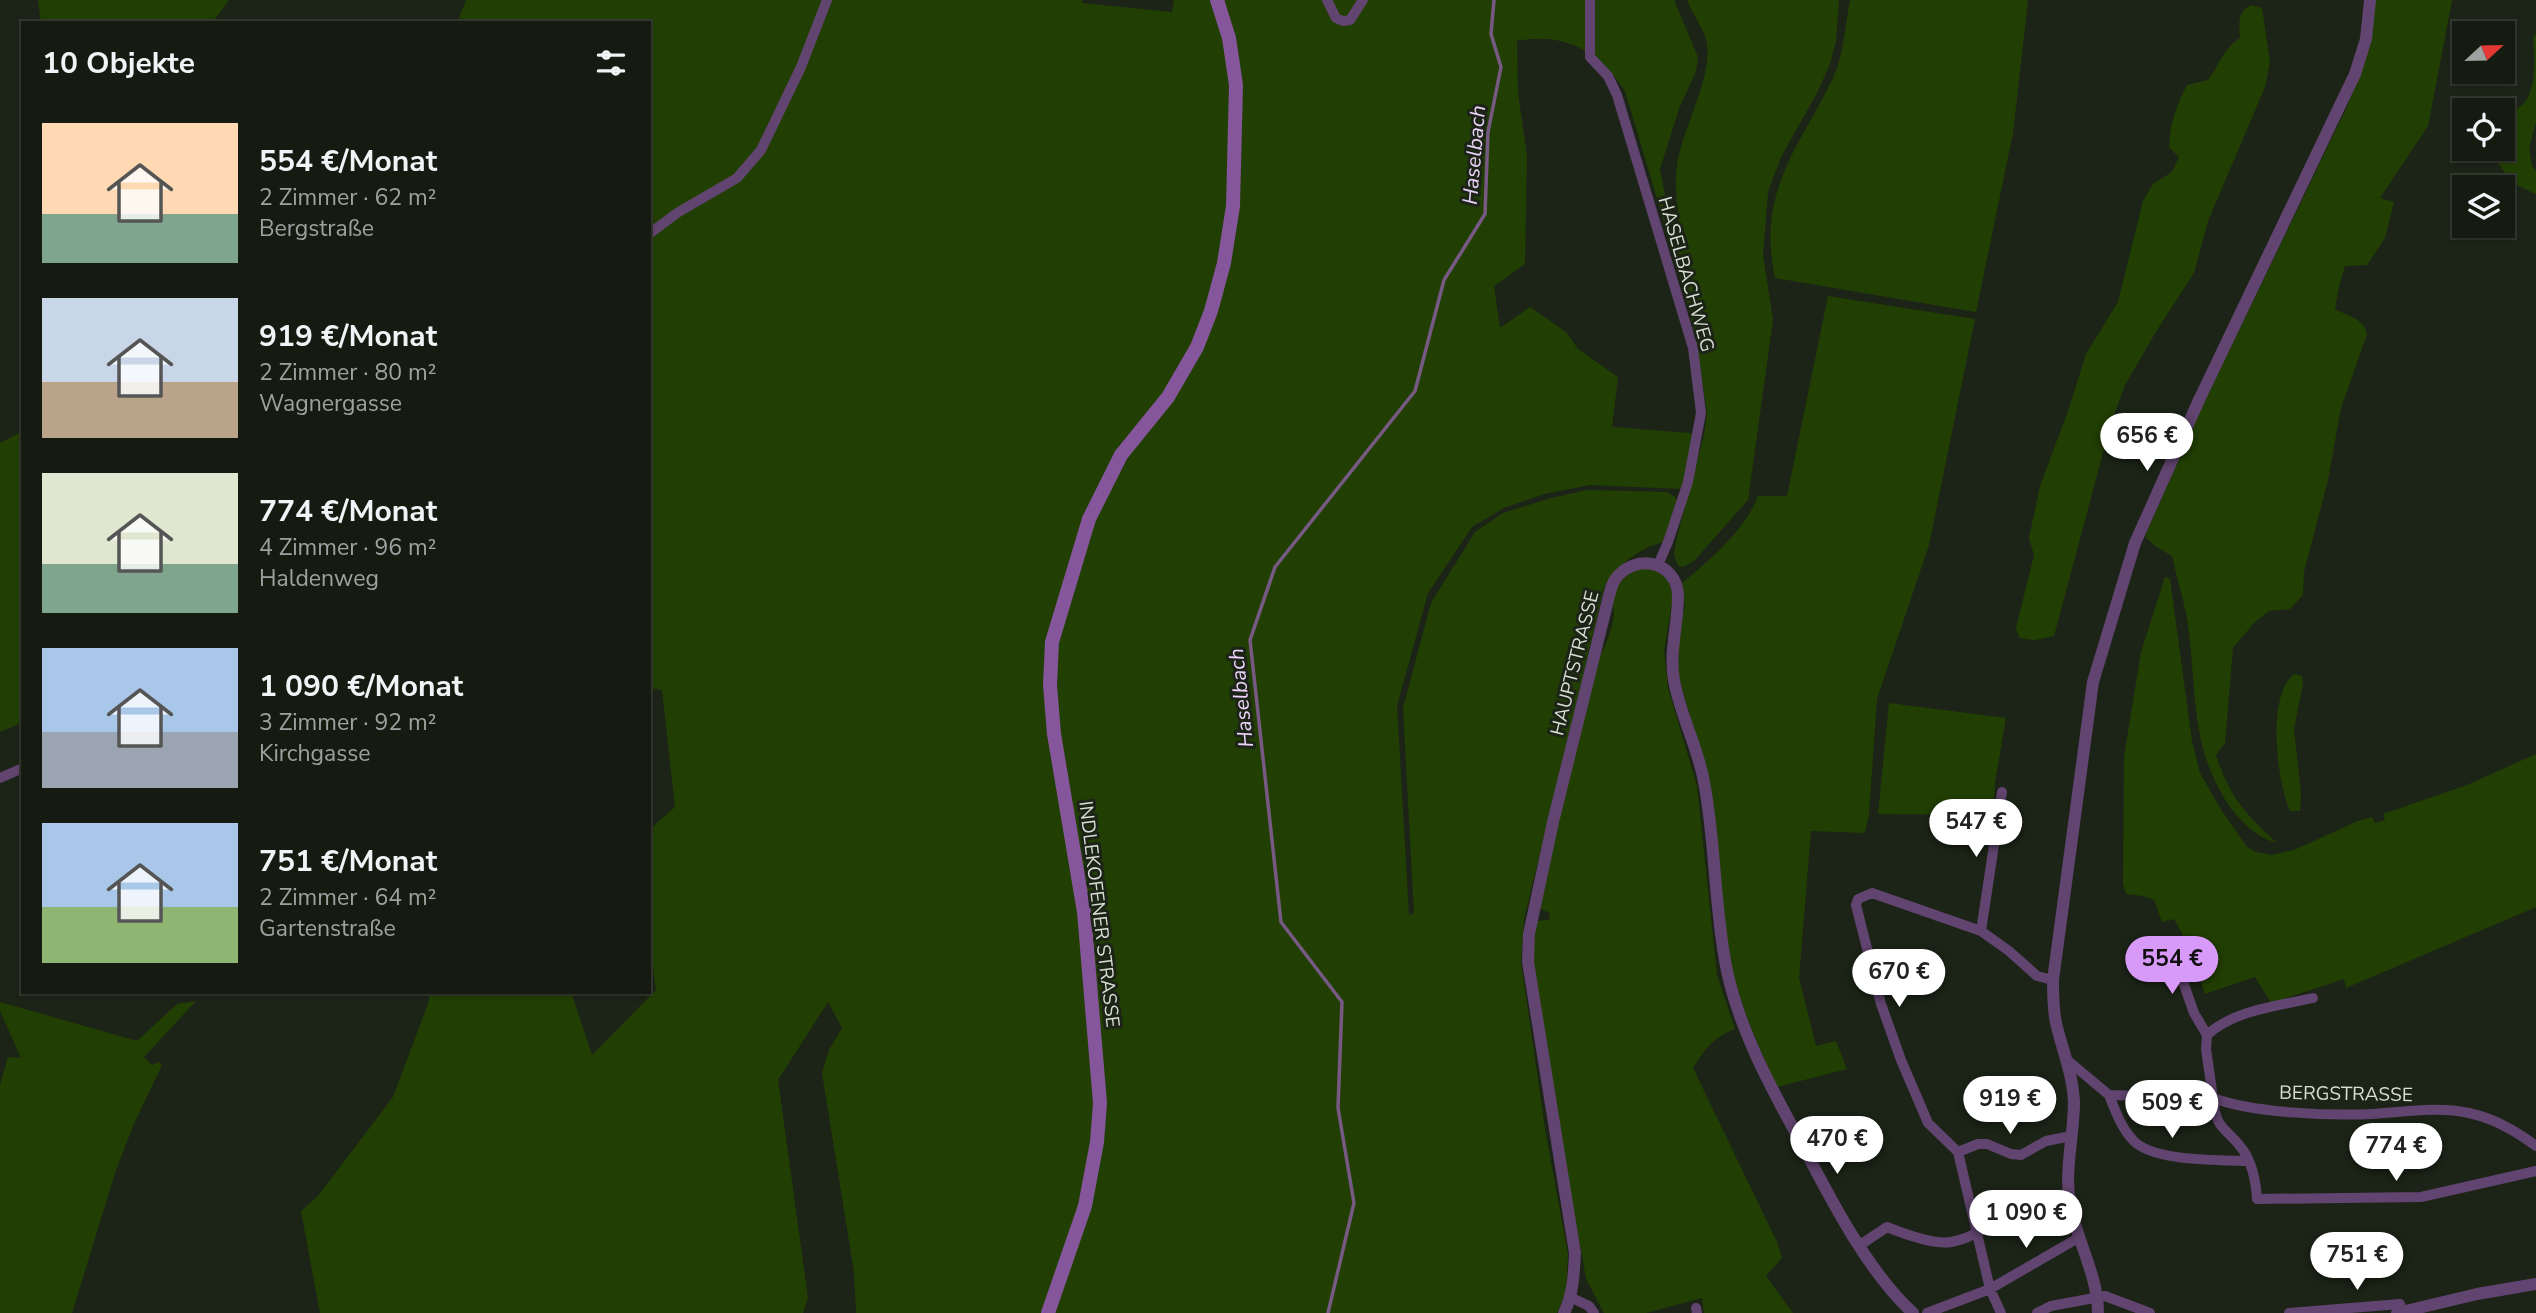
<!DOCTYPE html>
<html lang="de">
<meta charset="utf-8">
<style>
:root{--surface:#151b11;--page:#1e241a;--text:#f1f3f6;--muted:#9da19f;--line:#343931;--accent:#d89af8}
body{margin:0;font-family:"Nunito Sans",sans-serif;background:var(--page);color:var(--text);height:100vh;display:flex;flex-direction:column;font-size:26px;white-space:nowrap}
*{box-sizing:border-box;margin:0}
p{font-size:23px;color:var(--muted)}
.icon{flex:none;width:38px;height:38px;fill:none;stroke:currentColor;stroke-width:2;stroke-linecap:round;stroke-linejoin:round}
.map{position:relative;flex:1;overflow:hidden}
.drawer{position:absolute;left:21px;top:21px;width:630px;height:973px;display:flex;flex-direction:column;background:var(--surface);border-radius:0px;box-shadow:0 2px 5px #0004,0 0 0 2px var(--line)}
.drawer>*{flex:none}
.needle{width:46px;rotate:68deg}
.buttons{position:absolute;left:2452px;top:21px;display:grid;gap:14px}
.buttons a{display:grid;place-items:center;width:63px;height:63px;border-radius:0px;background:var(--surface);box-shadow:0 2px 5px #0004,0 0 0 2px var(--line);font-size:35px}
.price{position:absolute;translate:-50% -60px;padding:0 16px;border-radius:24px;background:#fff;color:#222;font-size:23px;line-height:46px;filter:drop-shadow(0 2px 4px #0008)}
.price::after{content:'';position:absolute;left:50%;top:42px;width:21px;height:16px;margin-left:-10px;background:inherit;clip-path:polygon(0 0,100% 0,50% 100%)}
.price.active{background:var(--accent);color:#111}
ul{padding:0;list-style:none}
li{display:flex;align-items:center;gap:21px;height:175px;padding:0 21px}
li span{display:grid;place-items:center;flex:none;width:196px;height:140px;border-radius:0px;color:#555}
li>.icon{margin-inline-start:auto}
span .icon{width:84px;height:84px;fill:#fffc;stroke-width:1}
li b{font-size:30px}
h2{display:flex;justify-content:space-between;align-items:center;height:84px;padding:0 21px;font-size:30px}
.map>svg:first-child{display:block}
</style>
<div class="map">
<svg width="2536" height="1313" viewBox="0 0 2536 1313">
<rect width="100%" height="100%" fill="#1c2417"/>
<!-- green -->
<path fill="#223f03" d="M 38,0 L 229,0 L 212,23 L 41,23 Z
M 466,0 L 1082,0 L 1082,3 L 1172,12 L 1174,0 L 1674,0 L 1698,57 L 1696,71 L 1679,109 L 1660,169 L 1672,233 L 1680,230 C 1678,210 1674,186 1677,165 C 1682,128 1715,74 1706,39 C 1702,26 1692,13 1687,0 L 1839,0 L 1836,41 L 1830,64 L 1817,93 L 1781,157 L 1768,192 L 1763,255 L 1773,320 L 1748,500 L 1694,561 L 1683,567 L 1678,566 L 1674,555 L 1676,541 L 1704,435 L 1707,414 L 1697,345 L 1681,279 L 1625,91 C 1599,51 1565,32 1517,41 L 1518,93 L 1527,156 L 1525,264 L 1494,286 L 1500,328 L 1530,307 L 1566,332 L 1578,349 L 1618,377 L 1612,427 L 1690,433 L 1694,438 L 1682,489 L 1590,485 L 1544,494 L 1504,508 L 1472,527 L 1428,593 L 1397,706 L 1409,915 L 1414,913 L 1403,708 L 1431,603 L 1475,532 L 1503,513 L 1551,498 L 1587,490 L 1667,492 L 1675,497 L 1679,504 L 1663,542 C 1638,549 1617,565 1604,588 L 1524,919 L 1521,962 L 1546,1135 L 1568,1254 L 1566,1293 L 1557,1313 L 856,1313 L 854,1272 L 822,1073 L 829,1050 L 842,1028 L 828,1002 L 778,1080 L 808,1298 L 803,1313 L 320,1313 L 301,1211 L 318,1196 L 393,1097 L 429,1001 L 429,992 L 571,992 L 592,1055 L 656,990 L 649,941 L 649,830 L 675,807 L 662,690 L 649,688 L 649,23 L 457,23 Z
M 1850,0 L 2028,0 L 2013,133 L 1976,312 L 1775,278 C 1757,190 1798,150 1833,78 C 1844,54 1845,26 1850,0 Z
M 2375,0 L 2452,0 L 2428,126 L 2380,198 L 2394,202 L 2385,238 L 2367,265 L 2345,266 L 2339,286 L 2335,309 C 2347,316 2365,319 2367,334 L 2341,408 L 2328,480 L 2304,572 L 2303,595 L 2290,609 L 2269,611 L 2254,623 L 2233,648 L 2225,743 L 2216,755 C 2230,798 2245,813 2277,843 C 2243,834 2218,794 2207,761 C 2191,714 2195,662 2186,613 C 2182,594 2176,575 2172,556 L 2155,546 L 2145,536 L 2203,405 L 2346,109 L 2370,46 Z
M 2252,5 L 2262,8 L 2270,62 L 2265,87 L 2208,221 L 2194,273 L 2157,330 L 2125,385 L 2111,423 L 2054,636 L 2035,640 L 2019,638 L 2016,628 L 2034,555 L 2029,538 L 2040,486 L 2068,411 L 2086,354 L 2118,302 L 2143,201 L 2153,184 L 2172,172 L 2179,157 L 2169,147 C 2170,123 2176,106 2187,85 L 2208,80 C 2220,64 2223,49 2240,38 C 2239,24 2237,11 2252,5 Z
M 2536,33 L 2536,122 L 2529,148 L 2532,166 L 2536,171 L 2536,194 L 2512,183 L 2498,162 L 2478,156 L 2472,149 L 2502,149 L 2503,118 C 2509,111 2520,109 2526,101 C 2536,85 2535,58 2533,38 Z
M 1828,296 L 1975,319 L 1929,545 L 1877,699 L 1869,814 L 1865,833 L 1811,831 L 1799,978 L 1816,1046 L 1836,1041 L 1847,1069 L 1777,1087 C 1757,1044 1739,1002 1729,956 L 1696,736 L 1678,675 L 1679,640 L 1685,604 L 1682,583 C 1708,562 1746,529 1758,496 L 1787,496 Z
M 23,431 L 23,722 L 0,732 L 0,443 Z
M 1638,568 L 1649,568 L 1659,571 L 1669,582 L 1673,597 L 1664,651 L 1668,688 L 1697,786 L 1717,975 L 1735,1029 C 1714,1037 1704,1050 1693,1068 L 1777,1242 L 1782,1258 L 1766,1276 L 1793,1313 L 1704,1313 L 1702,1298 L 1646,1313 L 1604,1313 L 1586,1279 L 1580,1244 L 1563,1167 L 1532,958 L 1537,921 L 1549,920 L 1550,913 L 1538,908 L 1598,660 C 1604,651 1614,625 1614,613 C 1614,609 1612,606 1612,602 C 1614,586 1624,575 1638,568 Z
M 2165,577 L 2170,579 L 2192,741 L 2200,773 L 2220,808 L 2247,847 L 2256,852 L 2271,855 L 2294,850 L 2358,821 L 2372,817 L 2375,823 L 2385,820 L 2383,814 L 2467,785 L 2536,754 L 2536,907 L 2346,988 L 2344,979 L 2271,1003 L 2255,977 L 2205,994 L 2188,944 L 2174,919 L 2162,922 L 2154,900 L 2143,896 L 2126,894 L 2123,884 L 2124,757 L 2141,652 Z
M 2294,674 L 2302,676 L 2303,683 L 2294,729 L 2301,793 L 2300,811 L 2290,811 C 2277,782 2266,696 2294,674 Z
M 1889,703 L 2006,718 L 1995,782 L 1994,802 L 1963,800 L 1961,815 L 1878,814 Z
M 196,1001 L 144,1057 L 152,1065 L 158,1062 L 162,1065 L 133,1126 L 115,1173 L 72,1313 L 0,1313 L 0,1085 L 8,1057 L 21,1058 L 0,1011 L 0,1002 L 137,1041 L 177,1004 Z"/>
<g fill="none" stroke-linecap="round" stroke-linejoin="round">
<!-- stream -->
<path stroke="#775a84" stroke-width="3.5" d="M 1328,1313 L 1354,1203 L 1338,1108 L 1342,1002 L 1281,922 L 1250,640 L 1275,567 L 1415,391 L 1444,280 L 1485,214 L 1488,132 L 1501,67 L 1491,34 L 1494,0"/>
<!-- minor -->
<path stroke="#61446f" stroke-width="10" d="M 1327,0 L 1336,18 L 1343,21 L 1350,20 L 1363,0
M 1590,0 L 1590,57 L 1608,76 L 1617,95 L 1693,348 L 1701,413 L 1688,482 L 1668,542 L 1658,565
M 649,234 L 677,213 L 737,178 L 761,150 L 801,67 L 827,0
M 0,778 L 23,768
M 1981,931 L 2002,792
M 2169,942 L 2194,1013 L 2207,1035
M 2313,998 C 2278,1006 2234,1010 2207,1035 L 2206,1049 L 2213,1098 C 2253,1113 2329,1116 2373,1114 C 2404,1112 2438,1106 2469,1113 C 2493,1118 2516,1131 2536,1146
M 2066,1059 L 2109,1095 L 2213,1098 C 2216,1132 2226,1126 2243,1150 C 2252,1163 2256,1184 2257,1199 L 2421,1197 L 2536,1171
M 2109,1095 C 2115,1110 2121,1127 2132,1139 C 2150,1162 2221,1160 2248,1161
M 1958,1152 L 1978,1144 L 1987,1144 L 2011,1154 L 2021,1155 L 2046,1141 L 2071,1136
M 1860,1245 L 1887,1227 C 1902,1233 1935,1245 1951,1242 C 1975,1238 1994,1221 2016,1211 C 2032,1203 2051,1202 2070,1201
M 1570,1297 L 1589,1306 L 1594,1313
M 1696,1308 L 1697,1313
M 1927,1313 L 1990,1289 L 2078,1238
M 2001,1313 L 1990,1289 L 1958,1152 L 1928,1123 L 1901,1060 L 1881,1004 L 1856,905 L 1858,899 L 1872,893 L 1981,931 L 2009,951 L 2037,976 L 2053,980
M 2037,1313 L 2051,1306 L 2105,1296 L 2150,1313
M 2289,1313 L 2400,1304 L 2401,1311"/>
<!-- tertiary -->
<path stroke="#61446f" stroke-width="12" d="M 1564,1313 C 1573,1295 1574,1274 1575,1253 L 1528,962 L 1529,934 L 1553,822 L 1609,596 C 1610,591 1612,585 1614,581 C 1633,552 1677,560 1678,596 C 1678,625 1669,652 1674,680 C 1680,715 1698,747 1704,782 C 1716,844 1714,909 1727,971 C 1741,1035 1774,1093 1805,1150 C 1832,1202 1869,1273 1913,1313
M 2098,1313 C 2098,1276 2077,1241 2070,1204 C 2064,1170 2074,1136 2074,1102 C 2073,1075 2062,1049 2056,1023 C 2053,1009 2053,995 2053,980 L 2093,682 L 2135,543 L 2199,400 L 2355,74 L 2366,39 L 2370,0
M 2397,1313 L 2477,1294 L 2536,1284"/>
<!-- secondary -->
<path stroke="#85569c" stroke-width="14" d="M 1048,1313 L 1085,1206 L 1097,1142 L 1100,1103 L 1084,912 L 1054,734 L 1050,685 L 1052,642 L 1089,519 L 1121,455 L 1168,397 L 1197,347 L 1211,311 L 1224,263 L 1233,206 L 1236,85 L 1229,38 L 1217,0"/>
</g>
<g text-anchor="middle" stroke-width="6" stroke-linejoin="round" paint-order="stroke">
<!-- street labels -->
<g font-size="19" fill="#d9ded5" stroke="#1c2417">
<text transform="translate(1687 274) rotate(74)" y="7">HASELBACHWEG</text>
<text transform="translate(1574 663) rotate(-76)" y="7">HAUPTSTRASSE</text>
<text transform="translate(1100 914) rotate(83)" y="7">INDLEKOFENER STRASSE</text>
<text transform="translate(2346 1093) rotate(1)" y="7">BERGSTRASSE</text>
</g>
<!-- water labels -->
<g font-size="21" font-style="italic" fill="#ecd3f9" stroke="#1c2417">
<text transform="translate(1474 155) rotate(-85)" y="7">Haselbach</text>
<text transform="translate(1241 698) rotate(-96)" y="7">Haselbach</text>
</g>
</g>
</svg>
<div class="buttons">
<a><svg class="needle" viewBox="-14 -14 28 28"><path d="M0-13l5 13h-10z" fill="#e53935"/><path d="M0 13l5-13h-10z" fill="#9da19f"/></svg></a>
<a><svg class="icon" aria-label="locate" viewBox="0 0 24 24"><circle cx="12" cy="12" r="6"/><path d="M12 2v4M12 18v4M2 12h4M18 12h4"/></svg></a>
<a><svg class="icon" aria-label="layers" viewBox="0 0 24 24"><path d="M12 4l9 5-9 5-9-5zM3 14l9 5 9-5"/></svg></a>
</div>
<b class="price" style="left:2147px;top:473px">656 €</b>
<b class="price" style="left:1976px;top:859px">547 €</b>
<b class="price active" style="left:2172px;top:996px">554 €</b>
<b class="price" style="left:1899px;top:1009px">670 €</b>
<b class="price" style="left:2010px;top:1136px">919 €</b>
<b class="price" style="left:2172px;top:1140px">509 €</b>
<b class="price" style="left:1837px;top:1176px">470 €</b>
<b class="price" style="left:2396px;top:1183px">774 €</b>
<b class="price" style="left:2026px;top:1250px">1 090 €</b>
<b class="price" style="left:2357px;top:1292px">751 €</b>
<section class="drawer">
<h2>10 Objekte<svg class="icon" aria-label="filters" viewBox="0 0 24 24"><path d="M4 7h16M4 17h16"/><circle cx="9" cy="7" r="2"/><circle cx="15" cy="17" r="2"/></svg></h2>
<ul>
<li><span style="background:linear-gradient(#ffd9b3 65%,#7fa58c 0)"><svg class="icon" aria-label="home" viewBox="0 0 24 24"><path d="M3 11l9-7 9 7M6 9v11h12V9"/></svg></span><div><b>554 €/Monat</b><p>2 Zimmer · 62 m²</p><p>Bergstraße</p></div></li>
<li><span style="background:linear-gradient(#c9d6e8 60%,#b9a48a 0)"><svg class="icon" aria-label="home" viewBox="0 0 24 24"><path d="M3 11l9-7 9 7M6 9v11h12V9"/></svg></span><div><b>919 €/Monat</b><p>2 Zimmer · 80 m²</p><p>Wagnergasse</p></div></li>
<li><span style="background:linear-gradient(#dfe7d0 65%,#7fa58c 0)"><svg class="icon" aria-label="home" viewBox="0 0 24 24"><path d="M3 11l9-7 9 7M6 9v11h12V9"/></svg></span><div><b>774 €/Monat</b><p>4 Zimmer · 96 m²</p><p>Haldenweg</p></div></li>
<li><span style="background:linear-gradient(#a9c7e8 60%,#9aa5b1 0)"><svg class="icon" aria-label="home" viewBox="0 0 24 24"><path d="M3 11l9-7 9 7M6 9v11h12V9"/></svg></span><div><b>1 090 €/Monat</b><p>3 Zimmer · 92 m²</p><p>Kirchgasse</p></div></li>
<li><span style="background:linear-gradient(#a9c7e8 60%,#8fb573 0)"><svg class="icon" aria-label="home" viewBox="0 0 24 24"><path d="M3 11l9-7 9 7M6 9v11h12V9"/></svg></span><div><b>751 €/Monat</b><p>2 Zimmer · 64 m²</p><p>Gartenstraße</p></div></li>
</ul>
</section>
</div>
